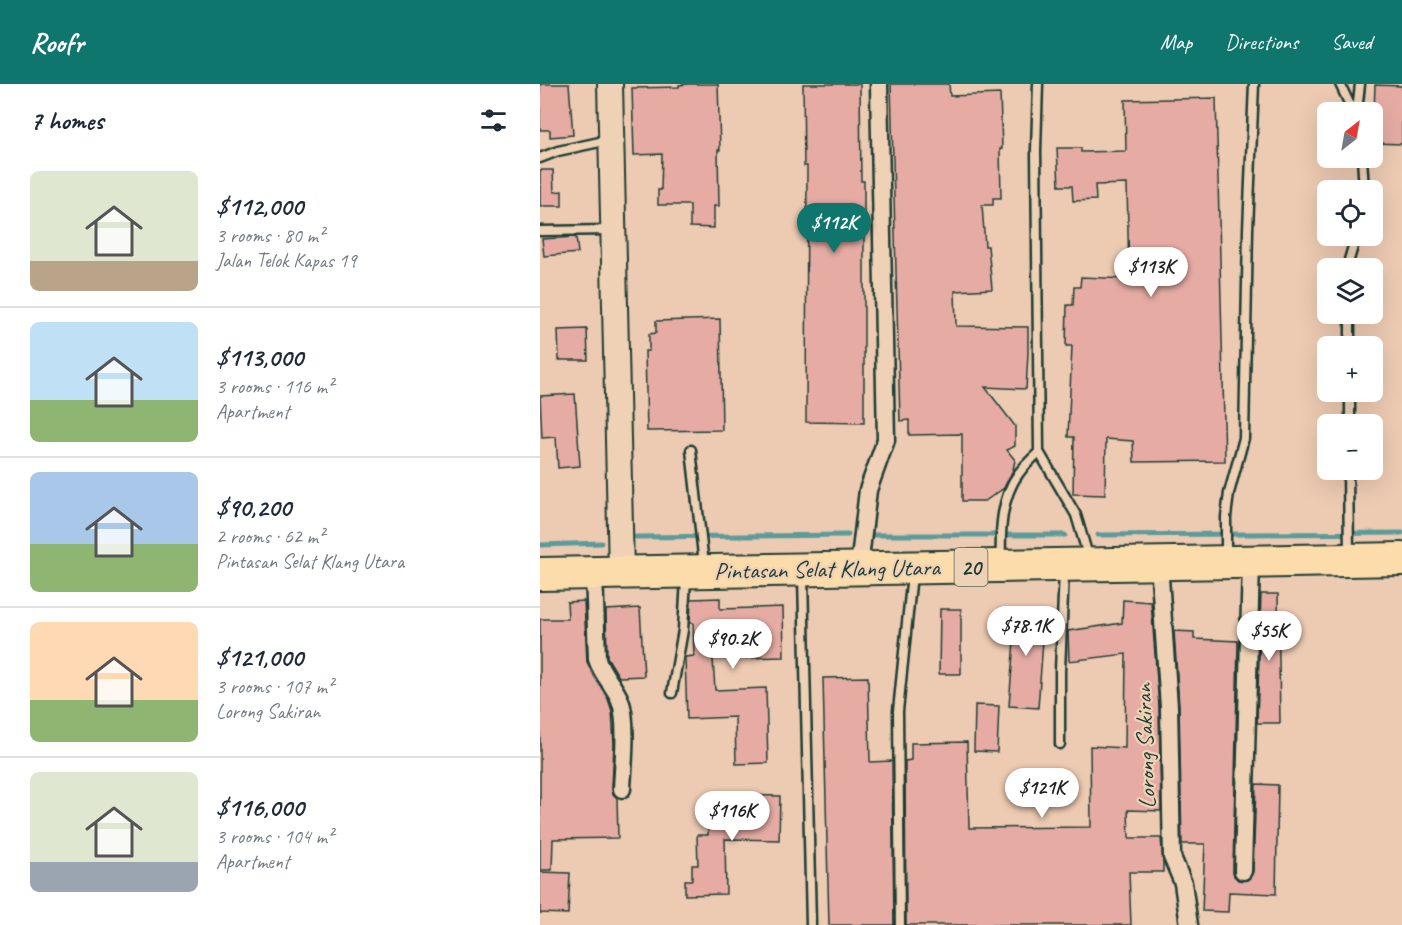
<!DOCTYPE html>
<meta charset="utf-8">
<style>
:root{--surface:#fff;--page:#f6f6f7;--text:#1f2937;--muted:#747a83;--line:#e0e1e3;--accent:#0f766e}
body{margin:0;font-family:Caveat,sans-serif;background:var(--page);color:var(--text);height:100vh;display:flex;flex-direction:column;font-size:22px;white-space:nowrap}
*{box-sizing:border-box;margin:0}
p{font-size:20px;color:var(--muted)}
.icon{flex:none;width:33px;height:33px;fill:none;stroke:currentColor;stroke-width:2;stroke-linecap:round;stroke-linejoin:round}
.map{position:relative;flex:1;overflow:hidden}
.panel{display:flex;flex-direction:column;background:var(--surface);width:540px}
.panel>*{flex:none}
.needle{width:39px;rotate:31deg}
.controls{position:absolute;left:777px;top:18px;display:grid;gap:12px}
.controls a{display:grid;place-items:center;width:66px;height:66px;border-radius:9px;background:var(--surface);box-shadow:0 6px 24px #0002;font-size:30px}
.price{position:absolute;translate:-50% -51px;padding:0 14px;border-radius:21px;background:#fff;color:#222;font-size:20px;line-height:39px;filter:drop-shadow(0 2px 3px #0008)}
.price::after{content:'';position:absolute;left:50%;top:36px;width:18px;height:14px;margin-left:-9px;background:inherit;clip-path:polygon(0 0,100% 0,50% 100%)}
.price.active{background:var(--accent);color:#fff}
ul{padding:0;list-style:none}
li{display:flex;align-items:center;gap:18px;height:150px;padding:0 30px}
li+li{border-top:2px solid var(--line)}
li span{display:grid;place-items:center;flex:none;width:168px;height:120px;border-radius:9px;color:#555}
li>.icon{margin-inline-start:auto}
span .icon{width:72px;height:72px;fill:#fffc;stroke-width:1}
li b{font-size:26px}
h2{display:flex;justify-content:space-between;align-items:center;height:72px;padding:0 30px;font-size:26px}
header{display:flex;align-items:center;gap:36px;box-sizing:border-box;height:84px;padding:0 30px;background:var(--accent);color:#fff}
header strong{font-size:28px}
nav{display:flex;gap:33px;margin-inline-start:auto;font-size:21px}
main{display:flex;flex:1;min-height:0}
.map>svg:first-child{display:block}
</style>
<header>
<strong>Roofr</strong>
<nav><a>Map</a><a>Directions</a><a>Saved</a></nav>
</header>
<main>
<section class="panel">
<h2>7 homes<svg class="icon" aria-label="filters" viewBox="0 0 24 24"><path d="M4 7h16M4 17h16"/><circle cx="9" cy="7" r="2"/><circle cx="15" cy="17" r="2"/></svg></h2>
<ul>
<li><span style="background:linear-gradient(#dfe7d0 75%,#b9a48a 0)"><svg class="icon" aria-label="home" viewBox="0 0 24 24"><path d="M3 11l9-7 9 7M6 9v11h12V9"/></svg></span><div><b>$112,000</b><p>3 rooms · 80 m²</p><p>Jalan Telok Kapas 19</p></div></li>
<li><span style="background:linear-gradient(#bfe0f5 65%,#8fb573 0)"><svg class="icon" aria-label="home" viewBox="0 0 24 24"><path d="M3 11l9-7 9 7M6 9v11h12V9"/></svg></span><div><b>$113,000</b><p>3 rooms · 116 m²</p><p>Apartment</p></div></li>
<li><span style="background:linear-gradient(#a9c7e8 60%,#8fb573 0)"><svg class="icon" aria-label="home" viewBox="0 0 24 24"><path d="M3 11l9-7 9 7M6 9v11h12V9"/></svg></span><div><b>$90,200</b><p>2 rooms · 62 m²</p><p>Pintasan Selat Klang Utara</p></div></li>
<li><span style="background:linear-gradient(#ffd9b3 65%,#8fb573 0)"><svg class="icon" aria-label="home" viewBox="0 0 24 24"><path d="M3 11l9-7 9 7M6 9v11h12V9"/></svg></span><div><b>$121,000</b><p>3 rooms · 107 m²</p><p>Lorong Sakiran</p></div></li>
<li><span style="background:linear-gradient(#dfe7d0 75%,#9aa5b1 0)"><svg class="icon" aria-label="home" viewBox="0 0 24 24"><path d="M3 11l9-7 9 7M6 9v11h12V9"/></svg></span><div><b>$116,000</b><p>3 rooms · 104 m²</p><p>Apartment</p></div></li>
</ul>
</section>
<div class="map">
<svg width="862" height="841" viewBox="0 0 862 841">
<rect width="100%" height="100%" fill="#edcab2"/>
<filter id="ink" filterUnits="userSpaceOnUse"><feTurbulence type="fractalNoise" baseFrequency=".0167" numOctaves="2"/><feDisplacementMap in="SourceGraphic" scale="12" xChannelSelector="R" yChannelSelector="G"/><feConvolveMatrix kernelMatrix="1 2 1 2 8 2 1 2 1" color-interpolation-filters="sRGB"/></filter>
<g filter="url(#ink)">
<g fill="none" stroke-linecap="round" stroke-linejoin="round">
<!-- stream -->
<path stroke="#5d9b9a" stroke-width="5" d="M 333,451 L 525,451
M 558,451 L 862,449
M 96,453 L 308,451
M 0,461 L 61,459"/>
</g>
<!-- building -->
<path fill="#e6aca4" stroke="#1f3d34" stroke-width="1.5" d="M 0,0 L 29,0 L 33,51 L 10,53 L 10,46 L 0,46 Z
M 148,0 L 178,0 L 180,66 L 178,66 L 179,122 L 174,122 L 174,144 L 150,143 L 150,121 L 118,121 L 118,106 L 121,106 L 122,70 L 94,71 L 92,4 L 139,3 L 139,1 Z
M 263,0 L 320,0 L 321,97 L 324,97 L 324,339 L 266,338 L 267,82 L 264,82 Z
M 351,0 L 409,0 L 410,12 L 460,10 L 462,65 L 460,65 L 461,114 L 453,114 L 453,121 L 442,121 L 445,162 L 448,162 L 452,205 L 415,207 L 416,242 L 488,243 L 488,269 L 486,305 L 445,303 L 475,342 L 475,362 L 467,366 L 475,376 L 473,386 L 464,404 L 445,417 L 422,417 L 422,350 L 369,351 L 369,336 L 360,337 Z
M 835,1 L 862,2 L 862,60 L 833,59 Z
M 676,14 L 685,377 L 594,378 L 593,357 L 566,355 L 565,411 L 533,410 L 534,353 L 528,353 L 532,262 L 526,262 L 527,221 L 533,221 L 534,203 L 540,203 L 541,193 L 589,195 L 587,100 L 555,101 L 556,116 L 533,117 L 532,102 L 519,102 L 517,64 L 541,64 L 541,68 L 586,67 L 585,16 Z
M 0,86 L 13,86 L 14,108 L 22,107 L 22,122 L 0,122 Z
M 36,153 L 38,169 L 4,172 L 2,155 Z
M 180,235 L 182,346 L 107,347 L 105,267 L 109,267 L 109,250 L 116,249 L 116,237 Z
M 47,245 L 48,276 L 19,276 L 18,246 Z
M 35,310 L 40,382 L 18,384 L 16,353 L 2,354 L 0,312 Z
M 721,510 L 738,510 L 740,639 L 717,639 Z
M 180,514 L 180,525 L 243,523 L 244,573 L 173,575 L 175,606 L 226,604 L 228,679 L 196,680 L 195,633 L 147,635 L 145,573 L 154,572 L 153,539 L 150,539 L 151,515 Z
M 583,516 L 611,518 L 619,623 L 621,727 L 588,726 L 589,754 L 621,754 L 623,778 L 623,788 L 589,788 L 591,841 L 366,841 L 365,677 L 371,676 L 371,659 L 427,658 L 429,744 L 551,743 L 550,662 L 585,664 L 586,570 L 529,577 L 528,547 L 582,539 Z
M 44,517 L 47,578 L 68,615 L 72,627 L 74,660 L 72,704 L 73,710 L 77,714 L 78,754 L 13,755 L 12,786 L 0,786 L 0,535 L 28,535 L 27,518 Z
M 100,524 L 104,592 L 79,593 L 67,573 L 66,526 Z
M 400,525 L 421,525 L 421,590 L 399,590 Z
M 467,528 L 505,530 L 498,624 L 469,622 L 474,556 L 466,556 Z
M 634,547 L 654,548 L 654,555 L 698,557 L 693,787 L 694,792 L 698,796 L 708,796 L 713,788 L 716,700 L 738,701 L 736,810 L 689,808 L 688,828 L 662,827 L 665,760 L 642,760 L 639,622 Z
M 328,593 L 330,678 L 352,677 L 354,841 L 289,841 L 283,594 Z
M 435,621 L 459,622 L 457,668 L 434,667 Z
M 196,711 L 240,712 L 239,756 L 185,755 L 186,810 L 145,811 L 145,796 L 152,796 L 152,781 L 158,781 L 157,751 L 168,751 L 168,741 L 196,741 Z
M 0,788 L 30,789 L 28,830 L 0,829 Z"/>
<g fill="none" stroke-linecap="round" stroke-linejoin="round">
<!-- lane casing -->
<g stroke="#1f3d34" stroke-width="13">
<path id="lane" d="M 800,0 L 808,17 L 811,28
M 817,28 L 820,0
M 0,74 L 18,67 L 69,56
M 822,74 L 824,106
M 0,147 L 72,146
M 809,184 L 809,176 L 816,152
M 810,230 L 810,262
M 810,340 L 810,308
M 151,366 L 164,480
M 499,368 L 536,431 L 549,475
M 808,386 L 809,470
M 686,472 L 686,433 L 689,409 L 704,354 L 708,146 L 714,0
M 461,476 C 460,447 461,413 479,389 C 485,381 492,375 499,368 L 496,66 L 498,0
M 263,492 L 271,841
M 132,609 L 143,546 L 146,495
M 520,660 L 520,587 L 524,486
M 360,841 L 358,627 L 372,490"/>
</g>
<!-- street casing -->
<g stroke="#1f3d34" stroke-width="21">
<path id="street" d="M 619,479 L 629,623 L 632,773 L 643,799 L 649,841
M 319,484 L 328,406 L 346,356 L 339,0
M 54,489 L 57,575 C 62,591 74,601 80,616 C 88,636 83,683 82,705
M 703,787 L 711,478"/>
</g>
<!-- secondary casing -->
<g stroke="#1f3d34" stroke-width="28">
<path id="secondary" d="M 70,0 L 81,488"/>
</g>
<!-- highway casing -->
<g stroke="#1f3d34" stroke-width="36">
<path id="highway" d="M 0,490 L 862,475"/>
</g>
<!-- lane -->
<use href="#lane" stroke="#efd1b5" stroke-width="8"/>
<!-- street -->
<use href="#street" stroke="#efd1b5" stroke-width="16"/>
<!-- secondary -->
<use href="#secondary" stroke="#efd1b5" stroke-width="24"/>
<!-- highway -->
<use href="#highway" stroke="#fddcac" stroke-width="32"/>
</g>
</g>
<g text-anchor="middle" stroke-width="4.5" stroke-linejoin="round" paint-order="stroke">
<!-- shield labels -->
<rect fill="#efd1b5" stroke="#5d695b" stroke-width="1.5" x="414.5" y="464" width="33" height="38" rx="4.5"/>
<g font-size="22" font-weight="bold" fill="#1f3d34">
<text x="431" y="491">20</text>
</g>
<!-- street labels -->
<g font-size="24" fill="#1f3d34" stroke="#efd1b5">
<text transform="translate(287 485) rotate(-1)" y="8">Pintasan Selat Klang Utara</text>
<text transform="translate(605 662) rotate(-92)" y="8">Lorong Sakiran</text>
</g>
</g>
</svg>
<div class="controls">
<a><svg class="needle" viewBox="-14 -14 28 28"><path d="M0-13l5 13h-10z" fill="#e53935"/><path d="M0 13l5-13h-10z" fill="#747a83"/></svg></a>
<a><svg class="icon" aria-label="locate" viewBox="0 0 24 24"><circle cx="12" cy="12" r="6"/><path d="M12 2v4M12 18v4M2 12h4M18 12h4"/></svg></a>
<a><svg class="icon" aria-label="layers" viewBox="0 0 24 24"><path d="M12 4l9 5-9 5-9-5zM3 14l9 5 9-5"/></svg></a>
<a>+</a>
<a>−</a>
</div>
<b class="price active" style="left:294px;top:170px">$112K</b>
<b class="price" style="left:611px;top:214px">$113K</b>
<b class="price" style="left:486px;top:573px">$78.1K</b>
<b class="price" style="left:729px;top:578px">$55K</b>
<b class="price" style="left:193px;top:586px">$90.2K</b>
<b class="price" style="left:502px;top:735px">$121K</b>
<b class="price" style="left:192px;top:758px">$116K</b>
</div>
</main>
